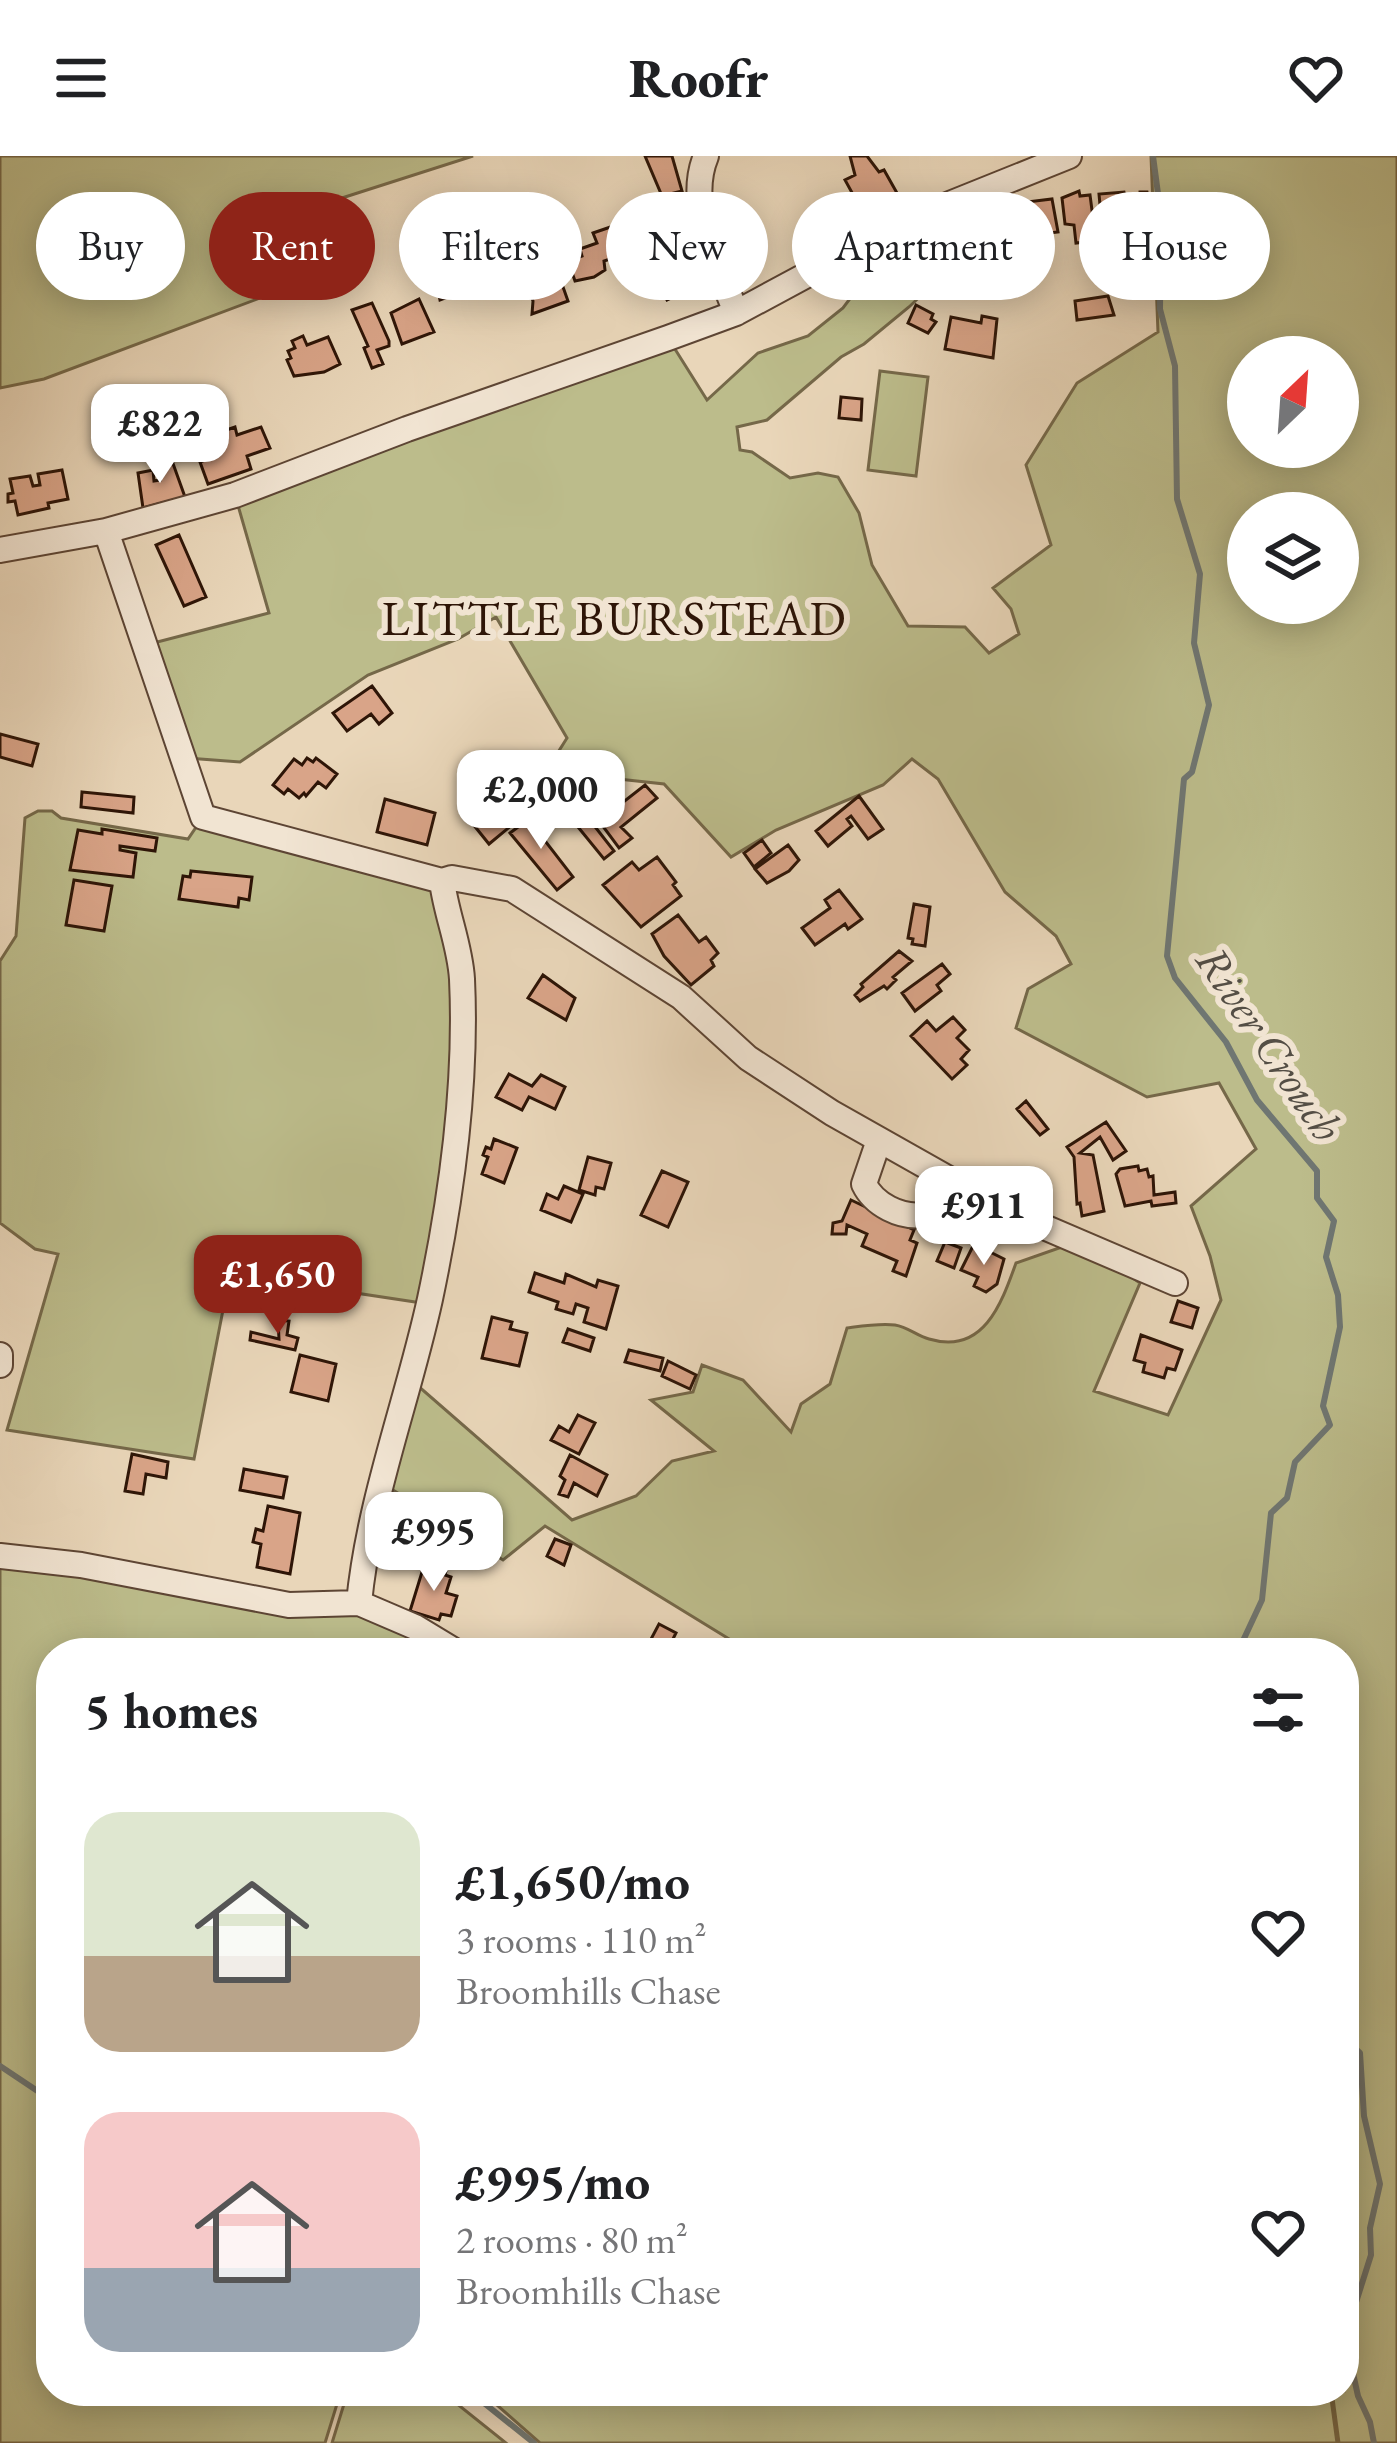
<!DOCTYPE html>
<meta charset="utf-8">
<style>
:root{--surface:#fff;--page:#f6f6f6;--text:#202124;--muted:#757577;--accent:#8f2418}
body{margin:0;font-family:"EB Garamond",serif;background:var(--page);color:var(--text);height:100vh;display:flex;flex-direction:column;font-size:45px;white-space:nowrap}
*{box-sizing:border-box;margin:0}
p{font-size:39px;color:var(--muted)}
.icon{flex:none;width:66px;height:66px;fill:none;stroke:currentColor;stroke-width:2;stroke-linecap:round;stroke-linejoin:round}
.map{position:relative;flex:1;overflow:hidden}
.drawer{position:absolute;left:36px;top:1482px;width:1323px;height:768px;display:flex;flex-direction:column;background:var(--surface);border-radius:48px;box-shadow:0 6px 30px #0003}
.drawer>*{flex:none}
.top-card{position:absolute;left:36px;top:36px;width:1326px;height:108px;display:flex;gap:24px}
.needle{width:78px;rotate:25deg}
.controls{position:absolute;left:1227px;top:180px;display:grid;gap:24px}
.controls a{display:grid;place-items:center;width:132px;height:132px;border-radius:50%;background:var(--surface);box-shadow:0 6px 30px #0003;font-size:60px}
.price{position:absolute;translate:-50% -102px;padding:0 27px;border-radius:24px;background:#fff;color:#222;font-size:39px;line-height:78px;filter:drop-shadow(0 3px 6px #0008)}
.price::after{content:'';position:absolute;left:50%;top:72px;width:36px;height:27px;margin-left:-18px;background:inherit;clip-path:polygon(0 0,100% 0,50% 100%)}
.price.selected{background:var(--accent);color:#fff}
ul{padding:0;list-style:none}
li{display:flex;align-items:center;gap:36px;height:300px;padding:0 48px}
li span{display:grid;place-items:center;flex:none;width:336px;height:240px;border-radius:36px;color:#555}
li>.icon{margin-inline-start:auto}
span .icon{width:144px;height:144px;fill:#fffc;stroke-width:1}
li b{font-size:51px}
h2{display:flex;justify-content:space-between;align-items:center;height:144px;padding:0 48px;font-size:51px}
.tag{padding:0 42px;border-radius:54px;background:var(--surface);box-shadow:0 6px 30px #0003;font-size:42px;line-height:108px}
.tag.selected{background:var(--accent);color:#fff}
header{display:flex;justify-content:space-between;align-items:center;height:156px;padding:0 48px;background:var(--surface);font-size:54px;font-weight:800}
.map>svg:first-child{display:block}
</style>
<header><svg class="icon" aria-label="menu" viewBox="0 0 24 24"><path d="M4 6h16M4 12h16M4 18h16"/></svg>Roofr<svg class="icon" aria-label="heart" viewBox="0 0 24 24"><path d="M12 20l-8-8c-3-5 5-10 8-4 3-6 11-1 8 4z"/></svg></header>
<div class="map">
<svg width="1397" height="2287" viewBox="0 0 1397 2287">
<rect width="100%" height="100%" fill="#e9d6b9"/>
<filter id="stains"><feTurbulence type="fractalNoise" baseFrequency=".00167" numOctaves="4"/><feColorMatrix values="0 0 0 0 .2 0 0 0 0 .09 0 0 0 0 .02 0 0 0 .5 -.17"/></filter>
<radialGradient id="worn" r=".72"><stop offset=".6" stop-color="#630" stop-opacity="0"/><stop offset="1" stop-color="#630" stop-opacity=".3"/></radialGradient>
<!-- green -->
<path fill="#bcbc8b" stroke="#756849" stroke-width="3" fill-rule="evenodd" d="M 0,0 L 473,0 L 267,66 L 260,142 L 44,223 L 0,232 Z
M 1151,0 L 1397,0 L 1397,2287 L 1339,2287 L 1332,2235 L 1344,2235 L 1344,1497 L 752,1497 L 545,1370 L 503,1404 L 382,1327 L 409,1222 L 572,1364 L 636,1340 L 672,1305 L 714,1295 L 651,1244 L 693,1236 L 702,1209 L 743,1224 L 791,1276 L 801,1248 L 830,1228 L 847,1172 C 862,1170 880,1167 895,1169 C 908,1171 917,1180 929,1183 C 983,1199 1001,1149 1016,1107 L 1079,1085 L 1140,1127 L 1094,1235 L 1168,1259 L 1221,1144 L 1210,1100 L 1191,1050 L 1256,993 L 1219,927 L 1147,941 L 1016,872 L 1028,833 L 1071,808 L 1056,780 L 1005,736 L 938,623 L 912,603 L 883,629 L 776,674 L 731,701 L 664,628 L 600,621 L 567,626 L 549,651 L 530,644 L 532,618 L 550,609 L 567,582 L 496,461 L 458,483 L 368,519 L 240,606 L 174,601 L 134,492 L 269,457 L 235,339 L 668,182 L 707,244 L 758,197 L 808,180 L 843,152 L 864,124 L 920,91 L 960,61 L 982,81 L 909,151 L 864,188 L 841,201 L 767,264 L 737,271 L 740,294 L 752,296 L 790,322 L 818,317 L 838,321 L 859,357 L 872,409 L 908,470 L 965,471 L 989,497 L 1019,478 L 1011,453 L 993,432 L 1051,389 L 1026,309 L 1077,227 L 1158,176 ZM 1248,201 L 1338,201 L 1338,291 L 1248,291 ZM 1248,357 L 1338,357 L 1338,447 L 1248,447 Z
M 880,215 L 928,221 L 916,320 L 868,314 Z
M 38,655 L 52,655 L 61,662 L 188,683 L 203,661 L 442,725 L 462,824 L 435,1149 L 230,1118 L 194,1303 L 7,1274 L 58,1098 L 35,1093 L 0,1067 L 0,805 L 16,780 L 25,662 Z
M 0,1392 L 341,1448 L 447,1497 L 51,1497 L 51,2235 L 341,2235 L 325,2287 L 0,2287 Z
M 348,2235 L 441,2235 L 506,2287 L 332,2287 Z
M 481,2235 L 1330,2235 L 1337,2287 L 540,2287 Z"/>
<g fill="none" stroke-linecap="round" stroke-linejoin="round">
<!-- stream -->
<path stroke="#6f7672" stroke-width="6" d="M 1153,0 L 1161,60 L 1160,153 L 1175,210 L 1177,343 L 1200,418 L 1194,487 L 1209,549 L 1192,616 L 1184,623 L 1167,800 L 1175,822 L 1226,886 L 1257,944 L 1317,1015 L 1317,1042 L 1334,1065 L 1326,1101 L 1338,1139 L 1340,1171 L 1323,1250 L 1330,1269 L 1295,1306 L 1287,1342 L 1271,1357 L 1262,1444 L 1241,1489 L 1242,1497
M 1344,1882 L 1360,1897 L 1364,1960 L 1380,2028 L 1370,2072 L 1371,2099 L 1345,2181 L 1358,2240 L 1370,2266 L 1374,2287
M 0,1910 L 51,1944
M 469,2235 L 534,2287"/>
</g>
<!-- building -->
<path fill="#d9a488" stroke="#2e1507" stroke-width="3" d="M 645,0 L 672,0 L 682,35 L 662,40 Z
M 850,0 L 867,0 L 879,16 L 884,14 L 897,37 L 861,53 L 845,24 L 855,19 Z
M 1079,35 L 1080,40 L 1090,39 L 1096,85 L 1076,87 L 1074,69 L 1065,68 L 1062,42 Z
M 1124,36 L 1131,65 L 1130,69 L 1121,70 L 1122,79 L 1111,80 L 1107,66 L 1113,66 L 1112,60 L 1101,60 L 1099,38 Z
M 1140,36 L 1147,36 L 1153,73 L 1149,78 L 1141,77 L 1138,71 Z
M 1052,43 L 1058,76 L 1032,79 L 1027,46 Z
M 326,44 L 332,60 L 312,69 L 307,52 Z
M 506,51 L 522,83 L 511,88 L 498,53 Z
M 494,58 L 518,127 L 504,132 L 483,67 L 487,66 L 485,61 Z
M 631,64 L 639,90 L 614,105 L 613,102 L 604,105 L 605,114 L 594,121 L 575,125 L 568,105 L 582,100 L 580,93 L 597,87 L 593,77 Z
M 489,102 L 495,123 L 440,144 L 436,125 L 454,118 L 452,114 Z
M 689,104 L 693,112 L 708,105 L 719,128 L 699,141 L 692,132 L 667,144 L 659,128 L 669,123 L 665,113 Z
M 545,109 L 548,117 L 557,114 L 568,145 L 532,158 L 533,145 L 529,135 L 525,136 L 522,117 Z
M 1108,140 L 1114,159 L 1077,164 L 1075,145 Z
M 419,143 L 434,176 L 402,188 L 391,157 Z
M 372,147 L 389,185 L 389,190 L 377,194 L 383,208 L 372,212 L 364,192 L 368,190 L 352,154 Z
M 916,149 L 933,158 L 931,163 L 936,166 L 928,177 L 908,167 Z
M 982,160 L 997,163 L 993,202 L 945,193 L 951,161 L 981,167 Z
M 303,180 L 307,189 L 328,181 L 340,208 L 324,216 L 294,220 L 287,204 L 291,202 L 288,195 L 295,192 L 292,185 Z
M 841,241 L 862,243 L 861,264 L 839,262 Z
M 235,271 L 237,279 L 261,271 L 270,292 L 247,300 L 251,313 L 208,328 L 200,306 L 220,298 L 212,279 Z
M 171,302 L 185,341 L 143,352 L 138,317 L 153,314 L 154,325 L 160,324 L 157,313 L 165,311 L 163,304 Z
M 62,314 L 68,343 L 48,347 L 49,352 L 18,359 L 15,345 L 8,346 L 8,338 L 13,337 L 10,323 L 30,320 L 33,330 L 40,329 L 38,318 Z
M 179,379 L 206,441 L 184,450 L 156,389 Z
M 372,530 L 392,557 L 379,568 L 371,558 L 347,575 L 333,557 Z
M 0,578 L 38,588 L 32,610 L 0,601 Z
M 307,602 L 313,606 L 316,602 L 337,618 L 326,632 L 318,626 L 306,640 L 304,637 L 299,642 L 288,633 L 284,638 L 273,629 L 294,603 L 302,609 Z
M 500,624 L 519,654 L 525,649 L 530,654 L 489,688 L 460,652 Z
M 645,629 L 657,642 L 621,671 L 632,682 L 619,692 L 599,665 Z
M 82,636 L 134,641 L 133,657 L 81,651 Z
M 859,640 L 883,673 L 868,683 L 851,660 L 847,663 L 852,670 L 828,690 L 816,675 Z
M 385,643 L 435,657 L 427,689 L 377,676 Z
M 533,660 L 547,678 L 542,681 L 573,721 L 557,734 L 510,677 Z
M 589,663 L 614,695 L 604,703 L 578,671 Z
M 102,673 L 157,682 L 155,695 L 120,690 L 120,694 L 136,697 L 133,721 L 70,714 L 78,674 L 102,678 Z
M 762,684 L 771,697 L 754,711 L 744,697 Z
M 788,689 L 799,704 L 789,715 L 767,727 L 755,713 Z
M 657,701 L 676,726 L 673,729 L 681,740 L 641,771 L 603,729 L 632,706 L 639,714 Z
M 191,715 L 252,721 L 249,744 L 239,742 L 238,751 L 179,743 L 183,720 L 190,721 Z
M 74,724 L 112,730 L 104,775 L 66,769 Z
M 839,734 L 862,763 L 848,773 L 845,768 L 815,789 L 802,772 L 830,752 L 825,744 Z
M 914,748 L 930,751 L 925,790 L 912,788 L 913,783 L 908,782 Z
M 678,759 L 699,786 L 706,781 L 718,797 L 711,804 L 714,810 L 691,829 L 664,800 L 652,778 Z
M 899,795 L 912,805 L 893,821 L 896,824 L 887,833 L 884,830 L 860,845 L 855,839 L 863,831 L 861,828 Z
M 942,808 L 950,818 L 937,829 L 941,835 L 915,855 L 902,837 Z
M 543,819 L 575,842 L 566,864 L 528,842 Z
M 953,861 L 965,874 L 957,882 L 969,894 L 961,903 L 967,909 L 952,923 L 911,880 L 927,865 L 936,875 Z
M 509,918 L 532,930 L 541,919 L 565,931 L 555,953 L 529,941 L 522,954 L 496,941 Z
M 1026,945 L 1048,973 L 1040,979 L 1017,953 Z
M 1106,966 L 1126,995 L 1113,1004 L 1100,981 L 1080,997 L 1093,999 L 1104,1055 L 1082,1060 L 1080,1047 L 1077,1048 L 1074,1001 L 1067,991 Z
M 494,983 L 517,992 L 504,1027 L 482,1018 L 488,1001 L 483,999 L 486,991 L 491,993 Z
M 588,1001 L 611,1007 L 604,1033 L 596,1031 L 595,1039 L 579,1034 Z
M 1138,1010 L 1139,1015 L 1147,1013 L 1149,1021 L 1153,1020 L 1154,1039 L 1175,1036 L 1176,1047 L 1152,1050 L 1151,1045 L 1125,1050 L 1116,1018 L 1120,1013 Z
M 662,1015 L 688,1026 L 668,1071 L 641,1059 Z
M 564,1030 L 583,1038 L 571,1066 L 541,1054 L 547,1038 L 558,1043 Z
M 851,1044 L 914,1074 L 910,1084 L 917,1087 L 906,1120 L 893,1115 L 897,1105 L 862,1090 L 867,1078 L 847,1069 L 846,1078 L 832,1078 L 833,1067 L 842,1065 Z
M 945,1086 L 961,1092 L 954,1112 L 937,1105 Z
M 974,1088 L 1004,1103 L 997,1128 L 986,1136 L 974,1130 L 978,1121 L 961,1114 Z
M 535,1117 L 564,1127 L 566,1118 L 596,1131 L 598,1124 L 618,1130 L 606,1173 L 584,1166 L 588,1152 L 576,1148 L 573,1158 L 556,1153 L 558,1146 L 529,1136 Z
M 1178,1145 L 1198,1152 L 1192,1172 L 1171,1166 Z
M 492,1161 L 512,1166 L 510,1173 L 527,1177 L 519,1210 L 482,1202 Z
M 278,1164 L 289,1165 L 287,1179 L 298,1182 L 295,1194 L 250,1184 L 251,1176 L 279,1183 Z
M 568,1173 L 594,1182 L 590,1195 L 563,1186 Z
M 1141,1179 L 1182,1194 L 1175,1214 L 1167,1212 L 1164,1222 L 1143,1216 L 1145,1207 L 1134,1204 Z
M 629,1194 L 663,1202 L 660,1215 L 625,1206 Z
M 300,1199 L 336,1208 L 328,1245 L 291,1236 Z
M 668,1205 L 696,1219 L 690,1233 L 662,1220 Z
M 578,1259 L 595,1267 L 579,1298 L 551,1284 L 559,1270 L 569,1276 Z
M 132,1298 L 168,1306 L 166,1322 L 146,1318 L 143,1338 L 125,1335 Z
M 570,1299 L 607,1319 L 597,1340 L 574,1327 L 568,1341 L 559,1338 L 565,1324 L 560,1320 Z
M 244,1313 L 287,1321 L 283,1342 L 240,1334 Z
M 268,1350 L 300,1357 L 290,1418 L 257,1411 L 261,1388 L 253,1386 L 256,1373 L 263,1375 Z
M 555,1383 L 571,1389 L 564,1409 L 547,1400 Z
M 432,1407 L 447,1411 L 445,1419 L 451,1421 L 446,1437 L 457,1440 L 451,1460 L 441,1458 L 439,1464 L 410,1455 L 422,1416 L 429,1418 Z
M 659,1468 L 676,1477 L 668,1493 L 650,1485 Z"/>
<g fill="none" stroke-linecap="round" stroke-linejoin="round">
<!-- minor casing -->
<g stroke="#5d4534" stroke-width="28">
<path id="minor" d="M 706,0 C 685,50 719,109 736,157
M 106,375 L 203,661 L 442,725 L 452,722 L 512,733 L 681,841 L 748,902 L 832,957 L 1002,1053 L 1175,1127
M 0,394 L 106,375 L 235,339 L 407,273 L 668,182 L 736,157 L 905,66 L 1069,0
M 442,725 C 446,758 460,789 462,823 C 467,929 452,1039 430,1143 C 408,1244 369,1343 359,1447 L 415,1471 L 458,1497
M 879,984 L 864,1028 C 874,1049 901,1062 923,1059 L 952,1027
M 0,1199 L 0,1209
M 0,1400 L 81,1409 L 289,1449 L 359,1447"/>
</g>
<!-- minor -->
<use href="#minor" stroke="#f1e4d2" stroke-width="24"/>
</g>
<g text-anchor="middle" stroke-width="12" stroke-linejoin="round" paint-order="stroke">
<!-- water labels -->
<g font-size="45" font-style="italic" fill="#544e45" stroke="#f1e4d2">
<text transform="translate(1270 887) rotate(56)" y="16">River Crouch</text>
</g>
<!-- quarter labels -->
<g font-size="48" letter-spacing="3" fill="#2e1507" stroke="#f1e4d2">
<text x="615" y="479">LITTLE BURSTEAD</text>
</g>
</g>
<rect width="100%" height="100%" filter="url(#stains)"/>
<rect width="100%" height="100%" fill="url(#worn)"/>
</svg>
<div class="controls">
<a><svg class="needle" viewBox="-14 -14 28 28"><path d="M0-13l5 13h-10z" fill="#e53935"/><path d="M0 13l5-13h-10z" fill="#757577"/></svg></a>
<a><svg class="icon" aria-label="layers" viewBox="0 0 24 24"><path d="M12 4l9 5-9 5-9-5zM3 14l9 5 9-5"/></svg></a>
</div>
<b class="price" style="left:160px;top:330px">£822</b>
<b class="price" style="left:541px;top:696px">£2,000</b>
<b class="price" style="left:984px;top:1112px">£911</b>
<b class="price selected" style="left:278px;top:1181px">£1,650</b>
<b class="price" style="left:434px;top:1438px">£995</b>
<div class="top-card">
<a class="tag">Buy</a>
<a class="tag selected">Rent</a>
<a class="tag">Filters</a>
<a class="tag">New</a>
<a class="tag">Apartment</a>
<a class="tag">House</a>
</div>
<section class="drawer">
<h2>5 homes<svg class="icon" aria-label="filters" viewBox="0 0 24 24"><path d="M4 7h16M4 17h16"/><circle cx="9" cy="7" r="2"/><circle cx="15" cy="17" r="2"/></svg></h2>
<ul>
<li><span style="background:linear-gradient(#dfe7d0 60%,#b9a48a 0)"><svg class="icon" aria-label="home" viewBox="0 0 24 24"><path d="M3 11l9-7 9 7M6 9v11h12V9"/></svg></span><div><b>£1,650/mo</b><p>3 rooms · 110 m²</p><p>Broomhills Chase</p></div><svg class="icon" aria-label="heart" viewBox="0 0 24 24"><path d="M12 20l-8-8c-3-5 5-10 8-4 3-6 11-1 8 4z"/></svg></li>
<li><span style="background:linear-gradient(#f6c9c9 65%,#9aa5b1 0)"><svg class="icon" aria-label="home" viewBox="0 0 24 24"><path d="M3 11l9-7 9 7M6 9v11h12V9"/></svg></span><div><b>£995/mo</b><p>2 rooms · 80 m²</p><p>Broomhills Chase</p></div><svg class="icon" aria-label="heart" viewBox="0 0 24 24"><path d="M12 20l-8-8c-3-5 5-10 8-4 3-6 11-1 8 4z"/></svg></li>
</ul>
</section>
</div>
